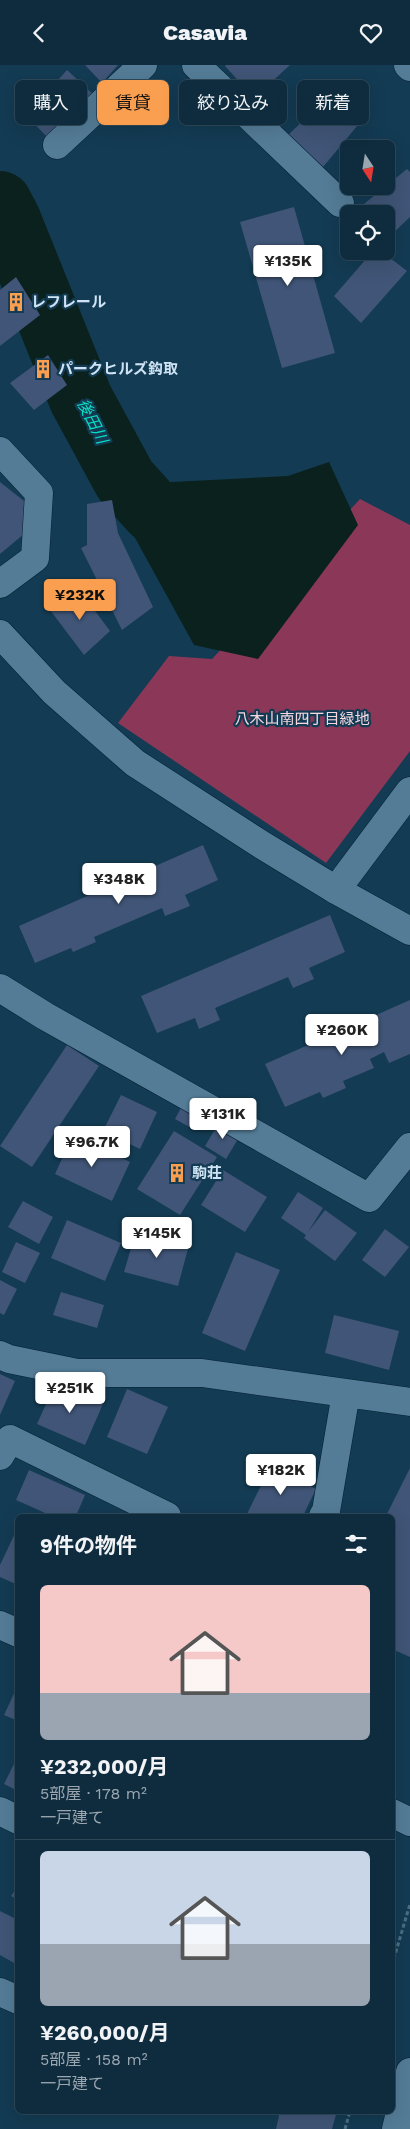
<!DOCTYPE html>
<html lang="ja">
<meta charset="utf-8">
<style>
:root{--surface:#0e2c3e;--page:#173445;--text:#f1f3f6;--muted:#9ba7b0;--line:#2e4858;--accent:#fa9f4f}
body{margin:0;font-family:"Work Sans","Noto Sans JP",sans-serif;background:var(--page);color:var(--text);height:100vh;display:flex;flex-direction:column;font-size:19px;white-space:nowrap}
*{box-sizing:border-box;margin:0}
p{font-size:16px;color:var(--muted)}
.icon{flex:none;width:28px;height:28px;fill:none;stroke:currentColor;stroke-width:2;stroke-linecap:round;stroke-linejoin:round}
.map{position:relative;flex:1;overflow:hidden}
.panel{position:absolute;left:15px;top:1449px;width:380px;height:600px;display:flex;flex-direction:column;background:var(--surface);border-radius:8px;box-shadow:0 5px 20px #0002,0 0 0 1px var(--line)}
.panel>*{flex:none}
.hud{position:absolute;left:15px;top:15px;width:380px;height:45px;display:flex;gap:10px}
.needle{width:32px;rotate:168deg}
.buttons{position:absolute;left:340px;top:75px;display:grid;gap:10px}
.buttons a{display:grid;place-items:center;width:55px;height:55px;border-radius:8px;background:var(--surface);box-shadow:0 5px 20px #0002,0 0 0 1px var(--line);font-size:25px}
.price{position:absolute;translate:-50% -42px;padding:0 11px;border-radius:5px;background:#fff;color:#222;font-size:16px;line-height:32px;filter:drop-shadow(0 1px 2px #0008)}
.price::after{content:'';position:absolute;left:50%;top:30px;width:15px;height:11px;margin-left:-8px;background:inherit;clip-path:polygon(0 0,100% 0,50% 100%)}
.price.on{background:var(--accent);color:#111}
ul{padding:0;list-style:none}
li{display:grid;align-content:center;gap:10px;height:265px;padding:0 25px}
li+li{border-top:1px solid var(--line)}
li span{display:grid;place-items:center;height:155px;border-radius:8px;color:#555}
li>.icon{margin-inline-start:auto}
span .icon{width:90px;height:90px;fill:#fffc;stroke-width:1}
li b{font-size:21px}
h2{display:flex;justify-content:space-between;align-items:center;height:60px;padding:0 25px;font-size:21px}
.tag{padding:0 18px;border-radius:8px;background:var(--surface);box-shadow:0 5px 20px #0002,0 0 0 1px var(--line);font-size:18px;line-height:45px}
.tag.on{background:var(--accent);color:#111}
header{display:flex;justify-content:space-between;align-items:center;height:65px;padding:0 25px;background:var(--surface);font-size:22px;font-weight:800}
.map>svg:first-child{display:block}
</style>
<header><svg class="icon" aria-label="back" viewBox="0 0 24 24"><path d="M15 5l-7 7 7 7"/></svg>Casavia<svg class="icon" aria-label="heart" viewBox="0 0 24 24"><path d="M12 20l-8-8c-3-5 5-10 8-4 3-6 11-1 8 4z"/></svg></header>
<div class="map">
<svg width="410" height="2064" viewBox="0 0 410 2064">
<rect width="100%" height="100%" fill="#133b53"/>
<!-- green -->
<path fill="#8b3858" d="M 360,434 L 410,460 L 410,686 L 326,798 L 118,658 L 169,591 L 212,594 Z"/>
<!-- water -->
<path fill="#0a211d" d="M 329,397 L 358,460 L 258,594 L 194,580 L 123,451 L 113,420 L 288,411 Z"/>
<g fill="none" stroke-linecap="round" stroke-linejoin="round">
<!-- river -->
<path stroke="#0a211d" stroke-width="64" d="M 0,138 L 9,155 L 81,334 L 125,415 L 153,446 L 201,467"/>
</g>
<!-- building -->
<path fill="#405577" d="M 85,0 L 118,0 L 102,18 Z
M 226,0 L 290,0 L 254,33 L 225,1 Z
M 67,5 L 95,31 L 48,73 L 26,50 Z
M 328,32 L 358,60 L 323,102 L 286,72 Z
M 407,104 L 410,107 L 410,152 L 387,174 L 386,149 L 364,149 L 359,143 Z
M 294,142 L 335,288 L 282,303 L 240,157 Z
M 373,186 L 381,186 L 407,206 L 361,258 L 334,231 Z
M 16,212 L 40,250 L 0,281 L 0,225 Z
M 48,290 L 67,320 L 34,345 L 10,318 Z
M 0,417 L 24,436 L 24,469 L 0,489 Z
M 112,435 L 118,468 L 153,542 L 122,565 L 81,483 L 87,480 L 87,439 Z
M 78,523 L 110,566 L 84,590 L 50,545 Z
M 203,780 L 218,815 L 185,830 L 190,841 L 165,851 L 162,843 L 94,872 L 96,877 L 73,887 L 71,883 L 35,898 L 19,861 Z
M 330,850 L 345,887 L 309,903 L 314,914 L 293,923 L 288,912 L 215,943 L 220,955 L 199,964 L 195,953 L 157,968 L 141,931 Z
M 410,935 L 410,989 L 389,998 L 384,987 L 370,994 L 374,1003 L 343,1016 L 346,1023 L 323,1033 L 320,1027 L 285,1042 L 265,999 Z
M 67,980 L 99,1001 L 32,1102 L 0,1081 Z
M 121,1030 L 157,1047 L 140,1084 L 103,1066 Z
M 184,1037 L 202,1047 L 193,1064 L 175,1054 Z
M 220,1056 L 241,1069 L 226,1094 L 205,1081 Z
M 174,1066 L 217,1092 L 180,1150 L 137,1124 Z
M 73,1070 L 130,1097 L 112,1136 L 55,1109 Z
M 223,1105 L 267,1132 L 245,1167 L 201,1140 Z
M 298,1127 L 323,1143 L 308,1167 L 325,1145 L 357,1168 L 335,1196 L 304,1173 L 306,1170 L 281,1153 Z
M 23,1136 L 53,1152 L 39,1179 L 8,1162 Z
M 67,1155 L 121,1178 L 105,1216 L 51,1193 Z
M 385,1164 L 409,1182 L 385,1212 L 362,1195 Z
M 136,1166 L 189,1180 L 178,1221 L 124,1207 Z
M 16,1177 L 40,1188 L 25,1218 L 2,1207 Z
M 236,1187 L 280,1205 L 245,1286 L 202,1268 Z
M 0,1215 L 17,1224 L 4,1250 L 0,1248 Z
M 61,1227 L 104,1240 L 97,1263 L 53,1250 Z
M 334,1250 L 399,1266 L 389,1305 L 325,1288 Z
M 0,1309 L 15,1316 L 0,1350 Z
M 55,1319 L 103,1339 L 85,1380 L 37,1359 Z
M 127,1324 L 168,1342 L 147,1389 L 107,1372 Z
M 270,1402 L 316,1424 L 303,1451 L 252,1451 L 247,1449 Z
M 410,1403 L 410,1592 L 392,1584 L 392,1451 L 386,1451 Z
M 29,1405 L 85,1430 L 76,1451 L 52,1451 L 16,1435 Z
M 18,1462 L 18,1520 L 0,1512 L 0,1500 Z
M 18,1620 L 18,1656 L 4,1650 Z
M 18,1691 L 18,1726 L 4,1719 Z
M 18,1821 L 18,1835 L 11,1831 Z
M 0,1846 L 18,1855 L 16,1899 L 0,1890 Z
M 280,2046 L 337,2046 L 332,2064 L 276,2064 Z"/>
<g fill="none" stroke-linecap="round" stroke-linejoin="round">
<!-- minor casing -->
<g stroke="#032133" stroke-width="29">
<path id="minor" d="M 196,0 L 340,138
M 408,0 L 410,2
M 57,80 L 143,0
M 0,386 L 39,428 L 35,493 L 0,519
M 336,825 L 410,726
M 0,923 L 45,951 L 369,1133 L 410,1082
M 0,1290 L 9,1294 L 77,1308 L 202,1308 L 410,1337
M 0,1391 L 10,1374 L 167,1451
M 323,1451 L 326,1446 L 346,1328
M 0,1560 L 18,1568
M 0,1746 L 18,1755
M 392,1748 L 410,1757
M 0,1927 L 18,1935"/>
</g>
<!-- tertiary casing -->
<g stroke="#032133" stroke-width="29">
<path id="tertiary" d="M 0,569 L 54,627 L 135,698 L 262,780 L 336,825 L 410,866
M 396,2064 L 410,2007"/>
</g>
<!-- path -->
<path stroke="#4c6e83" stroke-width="3" stroke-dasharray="4 2.5" stroke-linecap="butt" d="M 392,1900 L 410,1839
M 345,2064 L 350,2046"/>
<!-- minor -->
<use href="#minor" stroke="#547c97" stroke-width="28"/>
<!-- tertiary -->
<use href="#tertiary" stroke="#547c97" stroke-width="28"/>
</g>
<!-- icons -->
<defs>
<g id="building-bare" transform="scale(1.5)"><path d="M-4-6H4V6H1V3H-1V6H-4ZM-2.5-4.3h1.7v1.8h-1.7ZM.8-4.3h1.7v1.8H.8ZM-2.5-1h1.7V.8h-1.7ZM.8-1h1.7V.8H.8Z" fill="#fa9f4f" stroke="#133b53" stroke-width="2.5" paint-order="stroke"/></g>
</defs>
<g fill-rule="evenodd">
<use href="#building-bare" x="16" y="237"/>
<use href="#building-bare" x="43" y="304"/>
<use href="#building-bare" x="177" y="1108"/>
</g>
<g text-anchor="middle" stroke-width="4.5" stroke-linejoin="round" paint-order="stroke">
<!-- poi labels -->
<g font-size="15" font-weight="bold" fill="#cee3f3" stroke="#133b53" text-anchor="start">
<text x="31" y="242">レフレール</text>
<text x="58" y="309">パークヒルズ鈎取</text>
<text x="192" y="1113">駒荘</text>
</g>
<!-- park labels -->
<g font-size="15" fill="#f6d7e0" stroke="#133b53">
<text x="302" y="659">八木山南四丁目緑地</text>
</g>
<!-- water labels -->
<g font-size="16" font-style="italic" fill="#09dec2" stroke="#133b53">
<text transform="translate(93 356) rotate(63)" y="6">後田川</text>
</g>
</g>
</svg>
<div class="buttons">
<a><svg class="needle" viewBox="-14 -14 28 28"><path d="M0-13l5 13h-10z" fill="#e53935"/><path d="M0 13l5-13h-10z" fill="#9ba7b0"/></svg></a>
<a><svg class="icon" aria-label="locate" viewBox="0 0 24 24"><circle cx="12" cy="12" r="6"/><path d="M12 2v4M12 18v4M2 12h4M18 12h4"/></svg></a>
</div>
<b class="price" style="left:288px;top:222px">¥135K</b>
<b class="price on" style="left:80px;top:556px">¥232K</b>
<b class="price" style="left:119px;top:840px">¥348K</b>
<b class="price" style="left:342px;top:991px">¥260K</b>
<b class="price" style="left:223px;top:1075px">¥131K</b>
<b class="price" style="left:92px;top:1103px">¥96.7K</b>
<b class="price" style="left:157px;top:1194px">¥145K</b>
<b class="price" style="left:70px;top:1349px">¥251K</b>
<b class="price" style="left:281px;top:1431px">¥182K</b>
<div class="hud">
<a class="tag">購入</a>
<a class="tag on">賃貸</a>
<a class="tag">絞り込み</a>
<a class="tag">新着</a>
</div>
<section class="panel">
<h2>9件の物件<svg class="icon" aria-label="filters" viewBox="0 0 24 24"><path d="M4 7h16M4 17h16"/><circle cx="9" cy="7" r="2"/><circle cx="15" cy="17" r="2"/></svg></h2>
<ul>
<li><span style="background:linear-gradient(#f6c9c9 70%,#9aa5b1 0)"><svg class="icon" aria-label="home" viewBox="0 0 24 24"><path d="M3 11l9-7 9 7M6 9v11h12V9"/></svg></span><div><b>¥232,000/月</b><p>5部屋 · 178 m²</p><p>一戸建て</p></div></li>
<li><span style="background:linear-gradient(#c9d6e8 60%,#9aa5b1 0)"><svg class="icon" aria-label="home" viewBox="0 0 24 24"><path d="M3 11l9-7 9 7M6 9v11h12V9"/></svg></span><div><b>¥260,000/月</b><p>5部屋 · 158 m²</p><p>一戸建て</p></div></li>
</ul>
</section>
</div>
